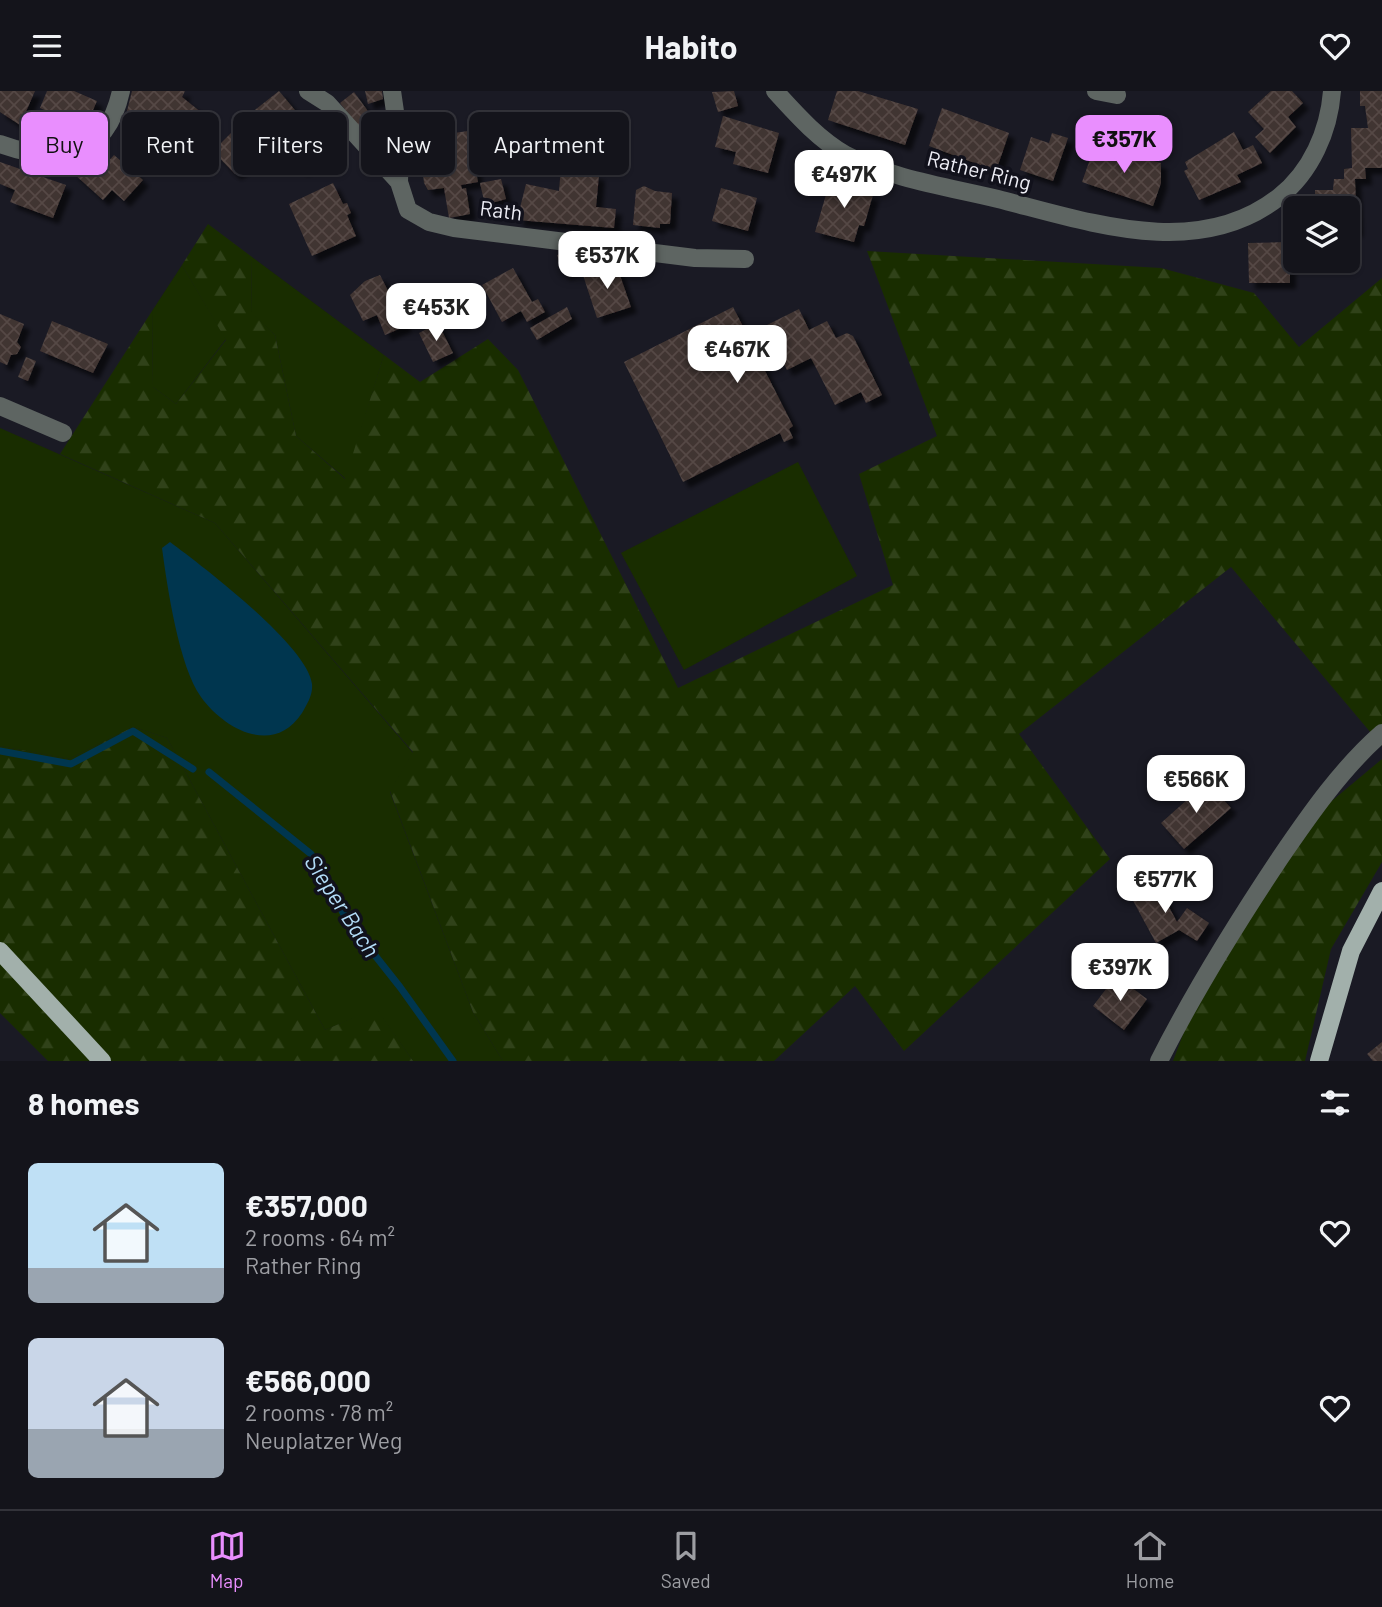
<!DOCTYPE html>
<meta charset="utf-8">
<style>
:root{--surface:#14141b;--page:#212128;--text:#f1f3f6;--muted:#9d9ea3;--line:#33333a;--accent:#e98efe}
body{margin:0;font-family:Barlow,sans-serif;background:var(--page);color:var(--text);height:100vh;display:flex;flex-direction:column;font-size:26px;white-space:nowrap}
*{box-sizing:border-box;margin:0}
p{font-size:23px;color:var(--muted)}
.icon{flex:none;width:38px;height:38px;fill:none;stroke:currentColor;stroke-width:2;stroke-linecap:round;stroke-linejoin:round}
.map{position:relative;height:970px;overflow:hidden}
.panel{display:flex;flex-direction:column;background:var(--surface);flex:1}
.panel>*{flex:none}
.banner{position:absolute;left:21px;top:21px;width:700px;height:63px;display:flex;gap:14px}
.fabs{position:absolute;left:1283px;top:105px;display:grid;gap:14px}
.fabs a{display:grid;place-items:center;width:77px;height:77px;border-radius:10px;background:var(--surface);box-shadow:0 2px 5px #0004,0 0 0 2px var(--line);font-size:35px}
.price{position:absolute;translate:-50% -60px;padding:0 16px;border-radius:14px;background:#fff;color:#222;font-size:23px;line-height:46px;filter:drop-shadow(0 2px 4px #0008)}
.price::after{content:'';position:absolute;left:50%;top:42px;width:21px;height:16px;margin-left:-10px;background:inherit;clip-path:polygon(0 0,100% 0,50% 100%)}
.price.on{background:var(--accent);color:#111}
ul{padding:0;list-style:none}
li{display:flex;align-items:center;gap:21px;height:175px;padding:0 28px}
li span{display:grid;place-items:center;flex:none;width:196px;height:140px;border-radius:10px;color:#555}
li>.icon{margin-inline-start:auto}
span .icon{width:84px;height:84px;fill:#fffc;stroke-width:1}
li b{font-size:30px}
h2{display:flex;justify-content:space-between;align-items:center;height:84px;padding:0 28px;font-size:30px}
.chip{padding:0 24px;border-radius:10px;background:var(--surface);box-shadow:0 2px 5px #0004,0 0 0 2px var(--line);font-size:24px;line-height:63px}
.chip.on{background:var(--accent);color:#111}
header{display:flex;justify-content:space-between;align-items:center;height:91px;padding:0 28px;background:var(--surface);font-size:32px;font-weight:700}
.dock{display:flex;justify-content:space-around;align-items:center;height:98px;border-top:2px solid var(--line);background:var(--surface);font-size:19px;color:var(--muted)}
.dock a{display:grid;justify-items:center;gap:4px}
.dock .on{color:var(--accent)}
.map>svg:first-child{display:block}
</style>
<header><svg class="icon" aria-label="menu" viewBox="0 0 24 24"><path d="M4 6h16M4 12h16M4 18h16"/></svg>Habito<svg class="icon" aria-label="heart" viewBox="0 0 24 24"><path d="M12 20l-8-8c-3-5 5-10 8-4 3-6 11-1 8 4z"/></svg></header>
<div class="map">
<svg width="1382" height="970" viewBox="0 0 1382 970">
<defs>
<pattern id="forest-firs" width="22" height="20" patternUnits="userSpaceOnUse" patternTransform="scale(1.75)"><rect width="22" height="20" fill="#192d00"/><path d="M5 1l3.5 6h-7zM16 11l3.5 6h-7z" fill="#304219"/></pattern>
<pattern id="building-cross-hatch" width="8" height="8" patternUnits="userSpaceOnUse" patternTransform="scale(1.75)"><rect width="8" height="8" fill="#413431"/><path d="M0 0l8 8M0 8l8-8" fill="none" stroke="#544845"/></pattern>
<filter id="shadow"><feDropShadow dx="6" dy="6" stdDeviation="2" flood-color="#0009"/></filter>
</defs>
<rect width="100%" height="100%" fill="#1a1a24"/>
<!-- grass -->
<path fill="#192d00" d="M 252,166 L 384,264 L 346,388 L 296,345 L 275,244 L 251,222 Z
M 182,174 L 226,248 L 176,313 L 153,296 L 152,220 Z
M 0,337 L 215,432 L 413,662 L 390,701 L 473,921 L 503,970 L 413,970 L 376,918 L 325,939 L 167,647 L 133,636 L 69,668 L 0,655 Z
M 798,371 L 857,485 L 684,579 L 621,462 Z"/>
<!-- forest -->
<path fill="url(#forest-firs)" d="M 208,133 L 252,166 L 251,221 L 275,244 L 296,345 L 345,388 L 384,264 L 420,291 L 488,248 L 518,279 L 678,597 L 893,494 L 859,383 L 937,345 L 867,160 L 1161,177 L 1254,202 L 1299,256 L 1382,187 L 1382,655 L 1231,476 L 1019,643 L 1110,768 L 904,960 L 855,895 L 774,970 L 503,970 L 473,921 L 390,700 L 413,661 L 215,432 L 60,363 L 152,220 L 153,296 L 176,313 L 226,249 L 182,174 Z
M 133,636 L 167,647 L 325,939 L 376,917 L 413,970 L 48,970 L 0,922 L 0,655 L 69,668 Z
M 1382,668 L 1382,771 L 1331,858 L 1305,970 L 1173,970 L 1194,914 L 1303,734 Z"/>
<!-- water -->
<path fill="#00364f" d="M 170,451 C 201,474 308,555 312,593 C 313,604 307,613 302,622 C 274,665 225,639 201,606 C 179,576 167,495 162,457 Z"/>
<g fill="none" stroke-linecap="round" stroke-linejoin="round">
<!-- stream -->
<path stroke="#00364f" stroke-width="7" d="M 0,660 L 71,673 L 133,640 L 193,678
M 209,681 L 311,763 L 347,829 L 400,896 L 453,970"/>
</g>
<!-- building -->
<path fill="url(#building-cross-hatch)" filter="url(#shadow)" d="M 0,0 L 35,0 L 20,34 L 0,21 Z
M 47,0 L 74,0 L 97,10 L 88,30 L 81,27 L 73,46 L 44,33 L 49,21 L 40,17 Z
M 132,0 L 185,0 L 182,6 L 212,30 L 192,52 L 158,26 L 143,46 L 124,32 Z
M 279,0 L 330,61 L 302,79 L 285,57 L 295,49 L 289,41 L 235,83 L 213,60 L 251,22 Z
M 365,0 L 382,0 L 383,8 L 368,13 Z
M 734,0 L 738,15 L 718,21 L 712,1 Z
M 837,0 L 858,0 L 918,18 L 905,54 L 828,29 Z
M 1271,0 L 1292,0 L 1303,12 L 1288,26 L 1296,36 L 1270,62 L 1255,46 L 1264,38 L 1248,21 Z
M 1360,0 L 1382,0 L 1382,77 L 1365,77 L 1366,88 L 1355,88 L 1357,140 L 1348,140 L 1348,117 L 1315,117 L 1315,99 L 1333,99 L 1334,88 L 1344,88 L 1344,78 L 1352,77 L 1351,37 L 1368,37 L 1365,15 L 1360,15 Z
M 354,1 L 386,45 L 373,55 L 340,12 Z
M 942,17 L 1009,42 L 996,80 L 929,55 Z
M 723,25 L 779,42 L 768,82 L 733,73 L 736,61 L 715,56 Z
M 468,40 L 478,91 L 461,94 L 462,98 L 466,97 L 470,123 L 449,127 L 444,97 L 428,99 L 424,92 L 419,47 Z
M 1234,41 L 1243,59 L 1253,54 L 1262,72 L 1237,84 L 1241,91 L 1199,109 L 1184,80 L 1188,78 L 1185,71 Z
M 1052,42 L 1068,47 L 1053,90 L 1020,79 L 1031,46 L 1049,52 Z
M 1095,54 L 1161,72 L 1161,92 L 1153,115 L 1082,91 Z
M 114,64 L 143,89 L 124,110 L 112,99 L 103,109 L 73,82 L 80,73 L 95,85 Z
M 0,71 L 66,94 L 53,127 L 10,111 L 15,99 L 0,93 Z
M 561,76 L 599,84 L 596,116 L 616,118 L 614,137 L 517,129 L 526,93 L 559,100 Z
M 836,87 L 863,94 L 861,101 L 873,104 L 864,135 L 859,134 L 854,151 L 815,141 L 830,90 L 835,92 Z
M 501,88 L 506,108 L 485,114 L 480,92 Z
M 333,92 L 343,113 L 347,112 L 351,122 L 347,124 L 356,145 L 312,165 L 289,113 Z
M 644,95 L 655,100 L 672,102 L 670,133 L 660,133 L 660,137 L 633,134 L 636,99 Z
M 721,97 L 757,107 L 748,140 L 712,130 Z
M 1290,151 L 1290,192 L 1249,192 L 1248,152 Z
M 567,161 L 574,179 L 564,183 L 557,164 Z
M 616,173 L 631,216 L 597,227 L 583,184 Z
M 513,177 L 532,211 L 538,208 L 545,221 L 527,231 L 521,220 L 502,231 L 482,194 Z
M 380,184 L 406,235 L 385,244 L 377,224 L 363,230 L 350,204 L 365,190 Z
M 567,216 L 572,228 L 537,249 L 530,237 Z
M 733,216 L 750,249 L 758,245 L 764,256 L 773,251 L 765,235 L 799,218 L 809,239 L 827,230 L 836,247 L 847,242 L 853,245 L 882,304 L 866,312 L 861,301 L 835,314 L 811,267 L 787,279 L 776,257 L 758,266 L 793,335 L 789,338 L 793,347 L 784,351 L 780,342 L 683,391 L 624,271 Z
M 0,223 L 24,233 L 17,251 L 21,256 L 17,263 L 11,264 L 7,274 L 0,271 Z
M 52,230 L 108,253 L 93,282 L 40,260 Z
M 438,232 L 453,262 L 433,271 L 419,242 Z
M 26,266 L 36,270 L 28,290 L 18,286 Z
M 1207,691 L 1231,717 L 1184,758 L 1161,732 Z
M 1155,790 L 1177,831 L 1187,817 L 1209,832 L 1197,850 L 1179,839 L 1156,852 L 1130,804 Z
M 1116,885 L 1147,908 L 1124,939 L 1093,915 Z
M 1382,951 L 1382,970 L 1373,970 L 1367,963 Z"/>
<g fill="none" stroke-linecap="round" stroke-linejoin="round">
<!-- minor -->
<path stroke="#5e6562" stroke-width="18" d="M 308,0 L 327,12 L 399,91
M 392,0 L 400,55 L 399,91 L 408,119 L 429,131 L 454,137 L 695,167 L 745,168
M 775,0 C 796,23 818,48 846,64 C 892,88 948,96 998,108 C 1089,131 1198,170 1279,106 C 1311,81 1329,40 1332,0
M 1096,0 L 1117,4
M 0,53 C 58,74 106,68 121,0
M 0,315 L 63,342
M 1159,970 C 1195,899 1236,833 1280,767 C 1310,723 1342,677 1382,642"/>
<!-- major -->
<path stroke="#a2b0ab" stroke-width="18" d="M 0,860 L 102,970
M 1319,970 L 1351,860 L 1382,800"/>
</g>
<g text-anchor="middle" stroke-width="7" stroke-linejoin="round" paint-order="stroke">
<!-- street labels -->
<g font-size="21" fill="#eeeef6" stroke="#11111b">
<text transform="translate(979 80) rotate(14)" y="7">Rather Ring</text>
<text transform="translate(501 120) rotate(7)" y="7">Rath</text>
</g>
<!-- water labels -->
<g font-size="23" font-style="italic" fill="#b3ddf8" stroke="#11111b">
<text transform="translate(342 815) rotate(57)" y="8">Sieper Bach</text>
</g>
</g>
</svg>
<div class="fabs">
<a><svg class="icon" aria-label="layers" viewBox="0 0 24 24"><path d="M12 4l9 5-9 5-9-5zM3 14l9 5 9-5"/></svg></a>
</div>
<b class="price on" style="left:1124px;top:84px">€357K</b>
<b class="price" style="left:844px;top:119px">€497K</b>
<b class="price" style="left:607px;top:200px">€537K</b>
<b class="price" style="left:436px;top:252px">€453K</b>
<b class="price" style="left:737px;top:294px">€467K</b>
<b class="price" style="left:1196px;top:724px">€566K</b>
<b class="price" style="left:1165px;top:824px">€577K</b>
<b class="price" style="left:1120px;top:912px">€397K</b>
<div class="banner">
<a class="chip on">Buy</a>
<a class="chip">Rent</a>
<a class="chip">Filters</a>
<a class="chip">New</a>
<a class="chip">Apartment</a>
</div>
</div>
<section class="panel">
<h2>8 homes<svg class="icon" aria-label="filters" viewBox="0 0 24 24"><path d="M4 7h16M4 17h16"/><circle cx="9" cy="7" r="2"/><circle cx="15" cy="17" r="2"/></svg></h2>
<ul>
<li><span style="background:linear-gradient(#bfe0f5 75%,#9aa5b1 0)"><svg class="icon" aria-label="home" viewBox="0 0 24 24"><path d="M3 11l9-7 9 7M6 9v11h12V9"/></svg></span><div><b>€357,000</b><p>2 rooms · 64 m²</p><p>Rather Ring</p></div><svg class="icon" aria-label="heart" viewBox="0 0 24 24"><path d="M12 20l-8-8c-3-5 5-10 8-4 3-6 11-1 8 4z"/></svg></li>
<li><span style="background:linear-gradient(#c9d6e8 65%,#9aa5b1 0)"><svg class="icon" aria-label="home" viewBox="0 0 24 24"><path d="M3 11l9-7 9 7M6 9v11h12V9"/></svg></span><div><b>€566,000</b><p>2 rooms · 78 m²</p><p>Neuplatzer Weg</p></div><svg class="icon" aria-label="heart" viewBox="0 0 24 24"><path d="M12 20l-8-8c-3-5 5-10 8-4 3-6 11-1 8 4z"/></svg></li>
</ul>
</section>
<nav class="dock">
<a class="on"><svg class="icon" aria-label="map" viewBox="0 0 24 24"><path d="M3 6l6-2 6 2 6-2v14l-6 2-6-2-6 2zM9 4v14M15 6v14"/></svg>Map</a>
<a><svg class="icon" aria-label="saved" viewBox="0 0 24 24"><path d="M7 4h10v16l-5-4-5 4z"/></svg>Saved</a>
<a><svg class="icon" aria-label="home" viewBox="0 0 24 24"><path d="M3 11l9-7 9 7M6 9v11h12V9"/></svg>Home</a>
</nav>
